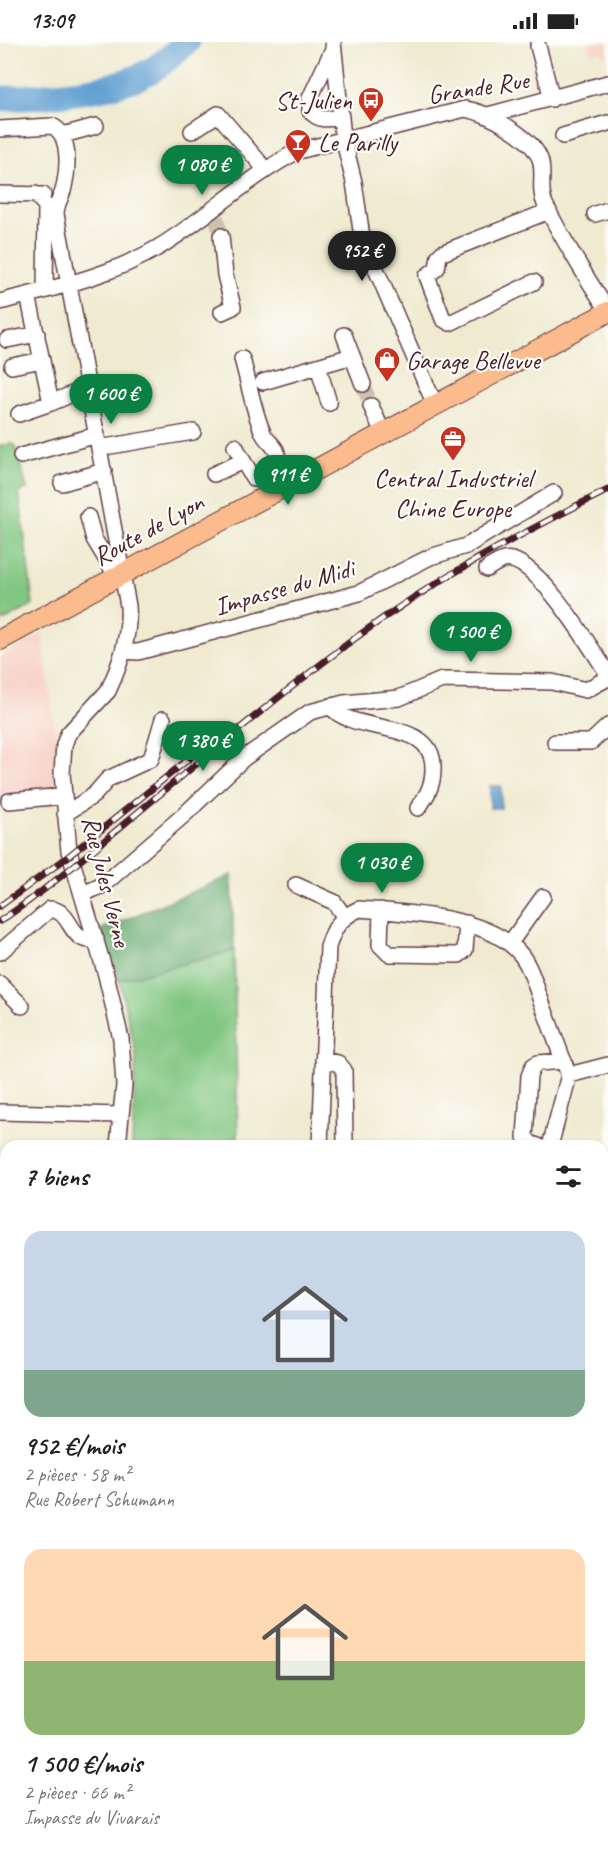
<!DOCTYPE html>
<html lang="fr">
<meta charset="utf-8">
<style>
:root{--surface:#fff;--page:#f6f6f6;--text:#222;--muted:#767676;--accent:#0b8043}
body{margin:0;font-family:Caveat,sans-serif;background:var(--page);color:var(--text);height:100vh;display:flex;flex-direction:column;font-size:22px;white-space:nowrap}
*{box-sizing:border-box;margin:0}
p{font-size:20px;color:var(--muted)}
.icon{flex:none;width:33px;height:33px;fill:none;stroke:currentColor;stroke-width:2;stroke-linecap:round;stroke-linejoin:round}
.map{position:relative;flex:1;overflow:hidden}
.sheet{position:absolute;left:0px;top:1098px;width:609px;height:720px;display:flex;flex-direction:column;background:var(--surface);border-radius:18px 18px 0 0;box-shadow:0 2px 4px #0004}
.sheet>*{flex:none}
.price{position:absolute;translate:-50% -51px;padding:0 14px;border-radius:21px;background:var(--accent);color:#fff;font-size:20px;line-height:39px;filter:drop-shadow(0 2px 3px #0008)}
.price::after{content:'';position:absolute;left:50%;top:36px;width:18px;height:14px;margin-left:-9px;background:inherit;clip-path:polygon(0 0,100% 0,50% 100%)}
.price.selected{background:#222;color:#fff}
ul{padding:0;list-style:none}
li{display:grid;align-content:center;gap:12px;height:318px;padding:0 24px}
li span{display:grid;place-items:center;height:186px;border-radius:18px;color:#555}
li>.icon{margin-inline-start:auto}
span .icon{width:108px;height:108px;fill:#fffc;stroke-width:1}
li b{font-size:26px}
h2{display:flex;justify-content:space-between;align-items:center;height:72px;padding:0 24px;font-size:26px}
.status{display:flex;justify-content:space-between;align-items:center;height:42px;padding:0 30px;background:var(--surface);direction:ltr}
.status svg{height:16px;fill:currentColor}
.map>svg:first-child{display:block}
</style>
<div class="status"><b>13:09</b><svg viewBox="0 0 49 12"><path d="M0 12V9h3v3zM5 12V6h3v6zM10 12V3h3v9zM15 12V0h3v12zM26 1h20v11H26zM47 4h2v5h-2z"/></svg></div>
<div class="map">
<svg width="608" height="1818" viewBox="0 0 608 1818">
<rect width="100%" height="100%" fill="#fdfcf7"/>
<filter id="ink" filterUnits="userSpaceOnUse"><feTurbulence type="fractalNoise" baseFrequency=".0167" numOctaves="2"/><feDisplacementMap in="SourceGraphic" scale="12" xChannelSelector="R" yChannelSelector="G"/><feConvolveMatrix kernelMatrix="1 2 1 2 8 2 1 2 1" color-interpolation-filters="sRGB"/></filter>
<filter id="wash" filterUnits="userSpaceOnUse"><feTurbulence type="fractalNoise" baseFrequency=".008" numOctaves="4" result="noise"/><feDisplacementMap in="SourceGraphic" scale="24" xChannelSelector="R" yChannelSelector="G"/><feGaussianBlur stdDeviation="1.35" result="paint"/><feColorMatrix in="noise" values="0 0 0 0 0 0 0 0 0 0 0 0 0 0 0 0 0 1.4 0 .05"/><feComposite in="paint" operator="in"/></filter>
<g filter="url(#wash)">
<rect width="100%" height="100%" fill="#efead0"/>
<!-- built -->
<path fill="#f7d1c6" d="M 587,0 L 608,0 L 608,15 L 600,10 L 591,12 Z
M 42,592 L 56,694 L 56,763 L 0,767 L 0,615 Z"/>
<!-- green -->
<path fill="#81c681" stroke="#667256" stroke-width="1.5" d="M 12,402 L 15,403 L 27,447 L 19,450 L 33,563 L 0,581 L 0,404 Z
M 234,909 L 238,1102 L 271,1104 L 132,1104 L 136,1012 L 119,938 Z"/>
<!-- forest -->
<path fill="#68ab6f" stroke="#59654d" stroke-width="1.5" d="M 232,833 L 234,909 L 119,938 L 100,888 Z"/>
<!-- water -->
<path fill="#609fd2" stroke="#555f7e" stroke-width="1.5" d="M 490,744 L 501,744 L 501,766 L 490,766 Z"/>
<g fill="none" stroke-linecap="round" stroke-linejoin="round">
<!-- river -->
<path stroke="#609fd2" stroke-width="26" d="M 0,57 C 48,53 118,52 158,24 C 168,17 177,8 187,0"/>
</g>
</g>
<g filter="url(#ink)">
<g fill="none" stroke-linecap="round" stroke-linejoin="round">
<!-- minor-tunnel -->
<path stroke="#cec1af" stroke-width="15" stroke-dasharray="15 8" stroke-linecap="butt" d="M 216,175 L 221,194
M 363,342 L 371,364"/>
<!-- minor casing -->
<g stroke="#633d44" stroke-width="18">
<path id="minor" d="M 333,0 L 343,95 L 354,140 L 362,195 L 435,363
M 538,4 L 552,57
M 333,7 L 310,56 L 310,69 C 320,80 328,77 341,75
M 488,73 L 608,41
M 0,87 L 52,84 C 71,92 68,128 64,145 C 62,155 56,161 56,172 L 128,564 C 130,592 120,624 108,649 L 68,692 L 64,703 L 62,731 L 69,809 L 106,933 L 121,997 L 124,1043 L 118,1104
M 192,89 L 218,72 L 266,128
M 63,93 L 96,84
M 563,94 L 608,81
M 0,152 L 43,153
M 35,152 L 46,164 L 45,248
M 595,172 L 608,168
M 221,194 L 225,233 L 233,265 L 222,270
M 534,240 L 450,281 L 443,277 L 427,234 L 437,226 L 439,214 L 442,211 L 549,169
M 0,260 C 54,246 111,234 159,205 C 207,176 248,135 298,109 L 465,67 C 487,70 532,95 540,117 C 545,131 538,147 545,162 C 563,199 586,235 608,269
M 344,293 L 363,342
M 7,298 L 37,292
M 242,317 C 249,341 253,368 263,391 C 268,403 282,404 276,423 L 260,433
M 12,324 L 42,318
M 318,324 L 329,361
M 263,340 L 352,314
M 51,361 L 72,352
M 371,364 L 383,391
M 19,372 L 51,361 L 28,253
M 235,404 L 243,419
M 99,406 L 193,390
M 21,414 L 97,393
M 214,432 L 243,419 L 254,437 L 260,433 L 263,439
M 62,441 L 104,429
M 88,475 L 94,497 L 117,535
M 487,527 C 495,522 502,516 512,518 C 542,525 591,606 608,632
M 123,609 L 138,610 L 359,551 L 430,515 L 466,504 L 554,451
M 330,664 C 354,695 436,674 433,728 C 433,743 427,754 418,766
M 555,700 L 591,700 L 608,684
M 9,759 L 63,754
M 65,772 L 94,753 L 108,737 L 151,717 L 163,677
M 296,843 L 334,860 L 344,874
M 83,852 L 103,843 L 185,772 L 244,716 L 310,670 L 344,661 L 399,656 L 442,638 L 552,640 L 586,648 L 608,636
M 381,868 L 380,903 L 389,912 L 459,913 L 465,908 L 467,881
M 510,901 L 543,855
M 0,910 L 50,867 C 73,868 69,904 96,897
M 0,942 L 22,964
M 323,1018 L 338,1021 L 344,1028 L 345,1104
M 0,1070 L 121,1073
M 320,1104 L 328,905 C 334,885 340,876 359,867 C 406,871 492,874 522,914 C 531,926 535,942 540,956 C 550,982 559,1008 569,1033
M 538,1104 L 531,1102 L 525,1095 L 529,1034 L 533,1024 L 538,1021 L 564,1019
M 550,1104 L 569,1033 L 608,1023
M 0,1182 L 6,1182
M 0,1329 L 6,1326
M 603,1332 L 608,1316
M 603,1508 L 608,1510
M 0,1543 L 6,1544
M 603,1564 L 605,1545
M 0,1639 L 6,1639
M 0,1744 L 6,1730
M 603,1764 L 604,1818
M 122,1812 L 123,1818
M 342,1812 L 342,1818
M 492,1812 L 495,1818
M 591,1812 L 591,1818
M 162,1818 L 201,1812"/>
</g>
<!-- major casing -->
<g stroke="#633d44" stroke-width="22">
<path id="major" d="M 0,598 L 608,270"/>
</g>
<!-- minor -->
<use href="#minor" stroke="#fff" stroke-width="15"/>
<!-- major -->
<use href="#major" stroke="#fbbb8c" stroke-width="20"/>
<!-- rail casing -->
<g stroke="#4a1f2b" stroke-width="7">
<path id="rail" d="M 0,864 L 65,817 L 222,690
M 0,879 C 50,846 96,805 142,767 C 212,709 282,651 354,597 C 435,537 518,493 608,448"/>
</g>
<!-- rail -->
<use href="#rail" stroke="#fdfcf7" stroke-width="4.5" stroke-dasharray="14" stroke-linecap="butt"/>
</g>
</g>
<!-- icons -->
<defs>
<g id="bus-pin" transform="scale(1.35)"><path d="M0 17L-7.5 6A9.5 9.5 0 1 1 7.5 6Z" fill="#c8321e" stroke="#fdfcf7"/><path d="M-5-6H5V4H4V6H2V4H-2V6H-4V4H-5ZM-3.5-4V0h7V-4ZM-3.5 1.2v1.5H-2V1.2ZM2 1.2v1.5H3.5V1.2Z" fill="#fff"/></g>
<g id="bar-pin" transform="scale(1.35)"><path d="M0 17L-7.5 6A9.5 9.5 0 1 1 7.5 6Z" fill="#c8321e" stroke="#fdfcf7"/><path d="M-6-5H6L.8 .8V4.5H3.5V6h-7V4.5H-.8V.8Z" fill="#fff"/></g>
<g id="shop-pin" transform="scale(1.35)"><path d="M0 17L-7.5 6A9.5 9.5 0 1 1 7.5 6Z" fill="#c8321e" stroke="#fdfcf7"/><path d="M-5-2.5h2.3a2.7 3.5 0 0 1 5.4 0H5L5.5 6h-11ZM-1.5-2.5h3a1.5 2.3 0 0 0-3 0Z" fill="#fff"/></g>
<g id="office-pin" transform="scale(1.35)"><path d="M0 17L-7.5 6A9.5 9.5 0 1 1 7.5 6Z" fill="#c8321e" stroke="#fdfcf7"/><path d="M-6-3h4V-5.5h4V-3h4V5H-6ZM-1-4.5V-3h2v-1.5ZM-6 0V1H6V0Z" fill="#fff"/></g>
</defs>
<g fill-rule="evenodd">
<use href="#bus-pin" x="371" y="58"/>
<use href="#bar-pin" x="298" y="100"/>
<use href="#shop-pin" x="387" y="318"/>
<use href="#office-pin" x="453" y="397"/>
</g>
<g text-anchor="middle" stroke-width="4.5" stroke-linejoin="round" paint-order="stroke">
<!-- street labels -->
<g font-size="26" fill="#4a1f2b" stroke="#fdfcf7">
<text transform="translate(478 45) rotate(-9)" y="9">Grande Rue</text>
<text transform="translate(148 487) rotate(-29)" y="9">Route de Lyon</text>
<text transform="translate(284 545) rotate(-16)" y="9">Impasse du Midi</text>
<text transform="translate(107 839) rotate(76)" y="9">Rue Jules Verne</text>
</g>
<!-- poi labels -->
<g font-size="26" fill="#4a1f2b" stroke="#fdfcf7" text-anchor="start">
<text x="352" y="67" text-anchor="end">St-Julien</text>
<text x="318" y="109">Le Parilly</text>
<text x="406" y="327">Garage Bellevue</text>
<text x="453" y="445" text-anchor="middle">Central Industriel<tspan x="453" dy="30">Chine Europe</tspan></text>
</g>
</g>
</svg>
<b class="price" style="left:202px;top:154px">1 080 €</b>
<b class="price selected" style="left:362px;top:240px">952 €</b>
<b class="price" style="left:111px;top:383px">1 600 €</b>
<b class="price" style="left:288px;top:464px">911 €</b>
<b class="price" style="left:471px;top:621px">1 500 €</b>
<b class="price" style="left:203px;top:730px">1 380 €</b>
<b class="price" style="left:382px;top:852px">1 030 €</b>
<section class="sheet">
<h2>7 biens<svg class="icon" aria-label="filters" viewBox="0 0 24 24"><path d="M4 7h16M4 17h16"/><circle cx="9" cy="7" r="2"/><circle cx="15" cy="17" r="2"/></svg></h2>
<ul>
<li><span style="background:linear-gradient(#c9d6e8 75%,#7fa58c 0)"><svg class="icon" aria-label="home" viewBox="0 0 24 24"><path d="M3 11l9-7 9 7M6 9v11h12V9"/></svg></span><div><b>952 €/mois</b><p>2 pièces · 58 m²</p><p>Rue Robert Schumann</p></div></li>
<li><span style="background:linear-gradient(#ffd9b3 60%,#8fb573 0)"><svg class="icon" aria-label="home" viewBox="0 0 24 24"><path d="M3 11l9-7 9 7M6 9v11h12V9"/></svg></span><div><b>1 500 €/mois</b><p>2 pièces · 66 m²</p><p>Impasse du Vivarais</p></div></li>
</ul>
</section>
</div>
